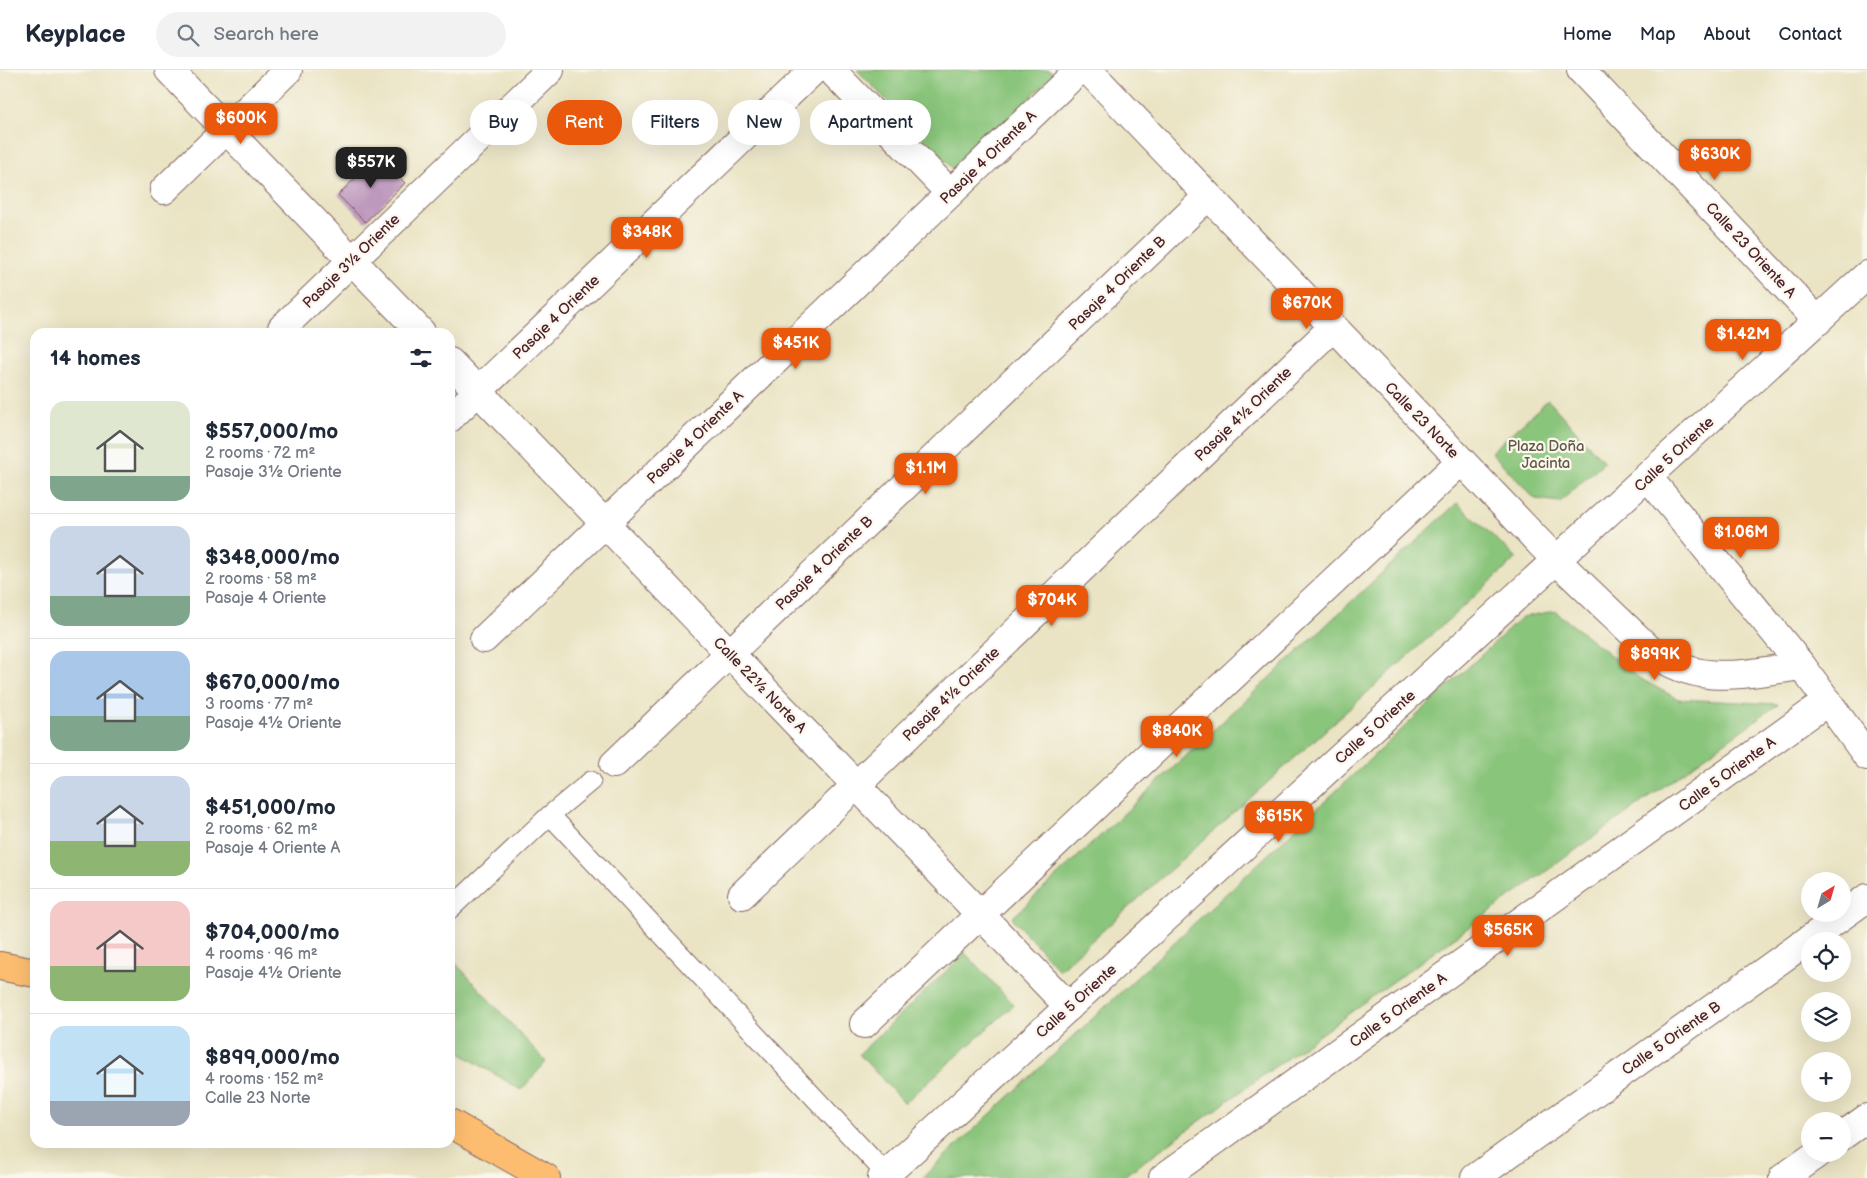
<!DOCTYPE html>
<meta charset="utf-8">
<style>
:root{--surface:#fff;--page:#f2f2f3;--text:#1f2937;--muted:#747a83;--line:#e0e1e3;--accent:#ea580c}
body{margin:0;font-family:"Balsamiq Sans",sans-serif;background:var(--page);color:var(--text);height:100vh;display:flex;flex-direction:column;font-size:19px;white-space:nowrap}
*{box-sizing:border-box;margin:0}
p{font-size:16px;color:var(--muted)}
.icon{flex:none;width:28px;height:28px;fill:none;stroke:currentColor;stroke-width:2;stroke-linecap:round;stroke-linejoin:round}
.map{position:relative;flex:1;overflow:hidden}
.panel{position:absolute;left:30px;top:258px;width:425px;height:820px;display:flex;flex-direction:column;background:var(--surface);border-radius:15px;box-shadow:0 5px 20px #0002}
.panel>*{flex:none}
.top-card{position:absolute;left:470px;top:30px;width:475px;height:45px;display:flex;gap:10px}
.needle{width:32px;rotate:37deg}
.buttons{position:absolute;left:1801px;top:802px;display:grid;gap:10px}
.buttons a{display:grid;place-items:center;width:50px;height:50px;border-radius:50%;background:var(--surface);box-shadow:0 5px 20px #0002;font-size:25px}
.price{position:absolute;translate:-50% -42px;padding:0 11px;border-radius:10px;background:var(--accent);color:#fff;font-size:16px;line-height:32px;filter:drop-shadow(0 1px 2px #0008)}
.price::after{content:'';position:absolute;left:50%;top:30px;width:15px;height:11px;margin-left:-8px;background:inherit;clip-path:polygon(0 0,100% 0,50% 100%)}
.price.selected{background:#222;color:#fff}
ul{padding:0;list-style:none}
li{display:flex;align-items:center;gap:15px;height:125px;padding:0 20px}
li+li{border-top:1px solid var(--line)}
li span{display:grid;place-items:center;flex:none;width:140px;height:100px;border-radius:15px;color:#555}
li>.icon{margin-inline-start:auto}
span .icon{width:60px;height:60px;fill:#fffc;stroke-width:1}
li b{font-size:21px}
h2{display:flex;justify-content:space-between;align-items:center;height:60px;padding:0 20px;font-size:21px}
.pill{padding:0 18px;border-radius:22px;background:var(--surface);box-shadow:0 5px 20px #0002;font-size:18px;line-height:45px}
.pill.selected{background:var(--accent);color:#fff}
header{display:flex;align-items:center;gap:30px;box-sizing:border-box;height:70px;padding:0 25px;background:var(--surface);border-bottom:1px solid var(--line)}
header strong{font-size:24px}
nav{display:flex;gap:28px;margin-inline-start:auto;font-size:18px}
.search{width:350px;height:45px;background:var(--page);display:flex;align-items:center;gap:12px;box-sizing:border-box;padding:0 18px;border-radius:28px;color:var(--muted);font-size:19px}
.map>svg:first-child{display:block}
</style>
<header>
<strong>Keyplace</strong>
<div class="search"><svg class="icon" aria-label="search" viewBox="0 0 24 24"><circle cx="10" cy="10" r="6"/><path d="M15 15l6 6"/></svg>Search here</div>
<nav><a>Home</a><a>Map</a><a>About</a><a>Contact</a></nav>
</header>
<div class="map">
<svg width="1867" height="1108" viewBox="0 0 1867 1108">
<rect width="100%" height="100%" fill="#fbf7ec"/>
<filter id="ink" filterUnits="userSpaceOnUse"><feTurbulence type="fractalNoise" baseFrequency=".02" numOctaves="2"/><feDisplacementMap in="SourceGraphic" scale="10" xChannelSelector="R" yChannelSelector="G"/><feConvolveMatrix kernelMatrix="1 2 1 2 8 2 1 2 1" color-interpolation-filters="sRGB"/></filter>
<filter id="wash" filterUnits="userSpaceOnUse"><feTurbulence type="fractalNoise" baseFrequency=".0096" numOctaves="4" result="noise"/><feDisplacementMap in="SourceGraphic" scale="20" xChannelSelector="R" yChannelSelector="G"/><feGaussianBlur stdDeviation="1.12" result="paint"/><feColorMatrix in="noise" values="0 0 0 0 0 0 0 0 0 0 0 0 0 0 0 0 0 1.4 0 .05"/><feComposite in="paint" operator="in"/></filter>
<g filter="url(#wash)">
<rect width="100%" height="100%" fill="#eae4c4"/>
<!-- green -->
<path fill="#8ac57b" stroke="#6a7253" d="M 857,0 L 1049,0 L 1054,5 L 954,100 Z
M 1548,330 L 1604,392 L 1560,432 L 1535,429 L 1491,382 Z
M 1457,433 L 1517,488 L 1059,900 L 1012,848 Z
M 1555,541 L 1639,608 L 1678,629 L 1778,634 L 1121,1108 L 922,1108 L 1522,547 Z
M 965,883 L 1014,935 L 904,1033 L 859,984 Z
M 450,887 L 546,992 L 521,1020 L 450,977 Z"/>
<g id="blocks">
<!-- building -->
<path fill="#be99be" d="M 378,86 L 405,113 L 365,152 L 338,125 Z"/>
</g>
</g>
<g filter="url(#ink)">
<use href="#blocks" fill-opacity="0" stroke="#826461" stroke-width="1"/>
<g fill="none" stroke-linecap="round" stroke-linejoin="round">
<!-- service casing -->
<g stroke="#826461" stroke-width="21">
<path id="service" d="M 550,745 L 886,1104
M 450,839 L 550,745 L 591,711"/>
</g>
<!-- minor casing -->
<g stroke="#826461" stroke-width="30">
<path id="minor" d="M 169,0 L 421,262
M 831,0 L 950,123
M 1088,0 L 1557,491 L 1650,580 C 1698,618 1746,603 1802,596
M 1581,0 L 1818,251
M 164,120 L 288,0
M 282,258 L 550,0
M 450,292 L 1069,937
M 450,348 L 814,0
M 1648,407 L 1802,596 L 1867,686
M 484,569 L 1079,0
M 614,694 L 1208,126
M 742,825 L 1333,257
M 864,954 L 1461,391
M 1842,1066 L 1867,1048
M 1163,1108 L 1828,631
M 1475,1108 L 1867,828
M 1783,1108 L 1817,1084"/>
</g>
<!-- tertiary casing -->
<g stroke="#826461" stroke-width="30">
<path id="tertiary" d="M 882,1108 L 1867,205"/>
</g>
<!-- primary casing -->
<g stroke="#826461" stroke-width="30">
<path id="primary" d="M 0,896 L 35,903
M 450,1053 L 546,1108"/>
</g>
<!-- service -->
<use href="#service" stroke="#fff" stroke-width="19"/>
<!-- minor -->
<use href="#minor" stroke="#fff" stroke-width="28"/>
<!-- tertiary -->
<use href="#tertiary" stroke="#fff" stroke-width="28"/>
<!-- primary -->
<use href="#primary" stroke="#fcbd6f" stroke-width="28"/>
</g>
</g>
<g text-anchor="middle" stroke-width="4.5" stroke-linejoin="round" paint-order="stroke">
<!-- street labels -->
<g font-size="15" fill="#4a1f2b" stroke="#fbf7ec">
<text transform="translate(988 87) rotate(-44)" y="5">Pasaje 4 Oriente A</text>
<text transform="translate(1751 180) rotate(47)" y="5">Calle 23 Oriente A</text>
<text transform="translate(351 191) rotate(-44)" y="5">Pasaje 3½ Oriente</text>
<text transform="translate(1117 213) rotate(-44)" y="5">Pasaje 4 Oriente B</text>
<text transform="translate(556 247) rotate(-44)" y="5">Pasaje 4 Oriente</text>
<text transform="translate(1243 344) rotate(-44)" y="5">Pasaje 4½ Oriente</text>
<text transform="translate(1422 350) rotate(46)" y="5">Calle 23 Norte</text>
<text transform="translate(695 367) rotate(-44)" y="5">Pasaje 4 Oriente A</text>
<text transform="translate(1674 384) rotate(-43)" y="5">Calle 5 Oriente</text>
<text transform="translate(824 493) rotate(-44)" y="5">Pasaje 4 Oriente B</text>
<text transform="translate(760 615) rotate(46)" y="5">Calle 22½ Norte A</text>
<text transform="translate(951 624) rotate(-44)" y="5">Pasaje 4½ Oriente</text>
<text transform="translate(1375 657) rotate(-42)" y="5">Calle 5 Oriente</text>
<text transform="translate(1727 704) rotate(-36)" y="5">Calle 5 Oriente A</text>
<text transform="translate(1076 931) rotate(-42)" y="5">Calle 5 Oriente</text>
<text transform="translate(1398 940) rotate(-36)" y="5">Calle 5 Oriente A</text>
<text transform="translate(1671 968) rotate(-35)" y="5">Calle 5 Oriente B</text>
</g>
<!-- park labels -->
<g font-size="15" fill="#605947" stroke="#fbf7ec">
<text x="1546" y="381">Plaza Doña<tspan x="1546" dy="17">Jacinta</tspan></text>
</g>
</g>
</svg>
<div class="buttons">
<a><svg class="needle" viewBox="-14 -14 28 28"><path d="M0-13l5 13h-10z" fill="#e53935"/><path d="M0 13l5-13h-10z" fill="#747a83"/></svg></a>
<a><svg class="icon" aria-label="locate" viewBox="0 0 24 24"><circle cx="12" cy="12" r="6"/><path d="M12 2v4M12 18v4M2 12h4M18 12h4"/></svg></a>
<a><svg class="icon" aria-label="layers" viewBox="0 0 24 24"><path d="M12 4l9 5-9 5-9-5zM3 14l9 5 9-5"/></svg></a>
<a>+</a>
<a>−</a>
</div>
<b class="price" style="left:241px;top:75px">$600K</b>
<b class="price" style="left:1715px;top:111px">$630K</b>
<b class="price selected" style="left:371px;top:119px">$557K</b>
<b class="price" style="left:647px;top:189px">$348K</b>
<b class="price" style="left:1307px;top:260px">$670K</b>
<b class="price" style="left:1743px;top:291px">$1.42M</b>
<b class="price" style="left:796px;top:300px">$451K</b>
<b class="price" style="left:926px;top:425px">$1.1M</b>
<b class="price" style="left:1741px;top:489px">$1.06M</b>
<b class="price" style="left:1052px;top:557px">$704K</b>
<b class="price" style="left:1655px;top:611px">$899K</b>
<b class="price" style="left:1177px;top:688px">$840K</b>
<b class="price" style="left:1279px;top:773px">$615K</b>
<b class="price" style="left:1508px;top:887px">$565K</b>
<div class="top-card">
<a class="pill">Buy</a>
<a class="pill selected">Rent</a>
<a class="pill">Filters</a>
<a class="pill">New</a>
<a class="pill">Apartment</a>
</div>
<section class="panel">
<h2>14 homes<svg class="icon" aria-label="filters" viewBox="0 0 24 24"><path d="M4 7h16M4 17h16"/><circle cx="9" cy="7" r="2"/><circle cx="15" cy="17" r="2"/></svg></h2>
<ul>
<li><span style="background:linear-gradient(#dfe7d0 75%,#7fa58c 0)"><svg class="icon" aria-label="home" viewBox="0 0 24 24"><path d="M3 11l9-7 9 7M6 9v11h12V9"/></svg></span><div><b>$557,000/mo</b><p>2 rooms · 72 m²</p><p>Pasaje 3½ Oriente</p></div></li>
<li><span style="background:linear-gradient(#c9d6e8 70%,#7fa58c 0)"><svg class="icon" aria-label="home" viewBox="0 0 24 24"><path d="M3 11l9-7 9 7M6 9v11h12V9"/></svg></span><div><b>$348,000/mo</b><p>2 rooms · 58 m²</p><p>Pasaje 4 Oriente</p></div></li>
<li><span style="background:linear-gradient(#a9c7e8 65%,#7fa58c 0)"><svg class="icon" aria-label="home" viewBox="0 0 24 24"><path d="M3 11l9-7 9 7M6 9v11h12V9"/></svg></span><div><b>$670,000/mo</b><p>3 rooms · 77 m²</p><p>Pasaje 4½ Oriente</p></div></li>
<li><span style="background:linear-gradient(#c9d6e8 65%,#8fb573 0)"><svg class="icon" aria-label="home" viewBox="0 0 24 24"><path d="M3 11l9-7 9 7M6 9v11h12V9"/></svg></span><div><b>$451,000/mo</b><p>2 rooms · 62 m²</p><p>Pasaje 4 Oriente A</p></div></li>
<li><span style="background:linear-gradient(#f6c9c9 65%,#8fb573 0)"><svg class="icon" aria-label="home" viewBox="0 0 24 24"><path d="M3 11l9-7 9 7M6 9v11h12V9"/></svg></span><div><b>$704,000/mo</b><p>4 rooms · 96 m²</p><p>Pasaje 4½ Oriente</p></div></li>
<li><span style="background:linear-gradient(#bfe0f5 75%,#9aa5b1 0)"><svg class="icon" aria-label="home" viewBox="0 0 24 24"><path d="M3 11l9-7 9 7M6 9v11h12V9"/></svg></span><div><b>$899,000/mo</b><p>4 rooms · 152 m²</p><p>Calle 23 Norte</p></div></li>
</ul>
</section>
</div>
